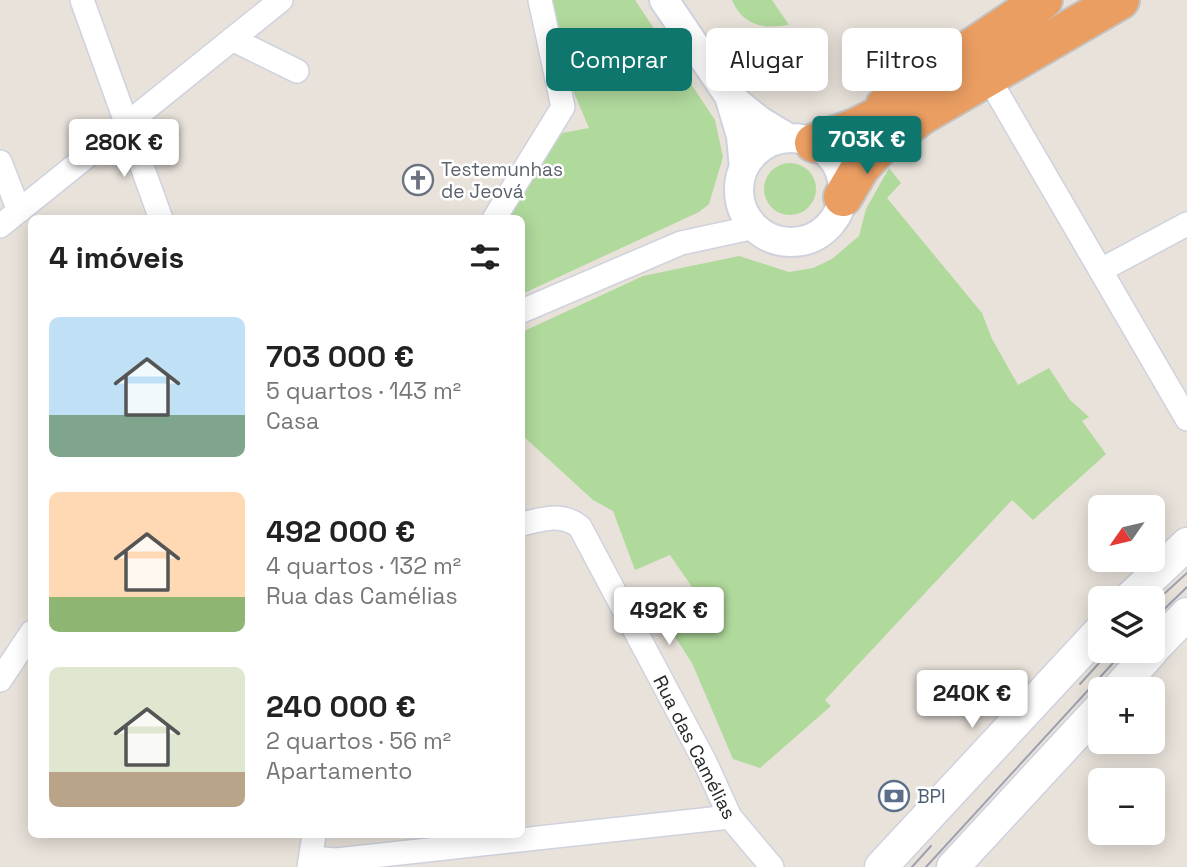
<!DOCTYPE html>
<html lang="pt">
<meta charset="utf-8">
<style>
:root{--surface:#fff;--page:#f6f6f6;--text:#222;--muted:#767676;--accent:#0f766e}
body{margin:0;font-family:"Space Grotesk",sans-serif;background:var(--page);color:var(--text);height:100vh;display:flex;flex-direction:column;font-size:26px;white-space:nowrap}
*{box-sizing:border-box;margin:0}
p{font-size:23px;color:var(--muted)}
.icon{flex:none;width:38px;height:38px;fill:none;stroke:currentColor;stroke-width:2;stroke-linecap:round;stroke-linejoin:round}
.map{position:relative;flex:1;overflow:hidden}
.panel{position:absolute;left:28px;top:215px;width:497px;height:623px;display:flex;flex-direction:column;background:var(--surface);border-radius:10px;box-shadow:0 4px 18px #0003}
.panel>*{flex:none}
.guide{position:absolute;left:546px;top:28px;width:536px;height:63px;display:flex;gap:14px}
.needle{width:46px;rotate:236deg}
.buttons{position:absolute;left:1088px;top:495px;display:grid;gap:14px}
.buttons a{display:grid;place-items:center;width:77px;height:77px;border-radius:10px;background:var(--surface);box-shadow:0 4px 18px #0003;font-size:35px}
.price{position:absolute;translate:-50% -60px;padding:0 16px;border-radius:7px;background:#fff;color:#222;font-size:23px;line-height:46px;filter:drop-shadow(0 2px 4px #0008)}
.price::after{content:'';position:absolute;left:50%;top:42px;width:21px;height:16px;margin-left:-10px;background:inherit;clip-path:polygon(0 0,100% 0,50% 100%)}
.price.active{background:var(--accent);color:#fff}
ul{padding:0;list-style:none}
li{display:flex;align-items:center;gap:21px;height:175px;padding:0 21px}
li span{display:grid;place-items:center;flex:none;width:196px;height:140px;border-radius:10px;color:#555}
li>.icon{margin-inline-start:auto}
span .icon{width:84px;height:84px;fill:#fffc;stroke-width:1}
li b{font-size:30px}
h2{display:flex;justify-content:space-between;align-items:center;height:84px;padding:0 21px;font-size:30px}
.pill{padding:0 24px;border-radius:10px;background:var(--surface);box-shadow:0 4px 18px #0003;font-size:24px;line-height:63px}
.pill.active{background:var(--accent);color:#fff}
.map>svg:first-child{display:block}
</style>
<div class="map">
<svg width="1187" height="867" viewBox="0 0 1187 867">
<rect width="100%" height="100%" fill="#e8e2da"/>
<!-- green -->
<path fill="#b0d99c" d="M 548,0 L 635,0 L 715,120 L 723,157 L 709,204 L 699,212 L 522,294 L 522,219 L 505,219 L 562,133 L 589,128 L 566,74 Z
M 732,0 L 772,0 L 789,25 C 763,29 743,26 732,0 Z
M764 189a26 26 0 1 1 52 0a26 26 0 1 1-52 0Z
M 889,168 L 901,183 L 887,198 L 982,313 L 992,339 L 1018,385 L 1049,368 L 1070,400 L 1089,417 L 1082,421 L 1106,454 L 1033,520 L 1012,500 L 825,700 L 831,706 L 760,768 L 733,759 L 692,663 L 668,626 L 701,600 L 670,555 L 635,570 L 613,511 L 593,500 L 522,435 L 522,332 L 643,276 L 739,256 L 789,272 L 813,268 L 832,259 L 859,236 L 866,209 Z"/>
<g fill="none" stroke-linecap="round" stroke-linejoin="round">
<!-- minor casing -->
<g stroke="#cfd2de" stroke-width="26">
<path id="minor" d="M 82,0 L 161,219
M 232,39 L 297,71
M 988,77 L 1187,419
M 0,162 L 19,211
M 494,219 L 563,107 L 540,0
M 0,226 L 281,0
M 1101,270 L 1187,224
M 522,311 L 681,243 L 755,227
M 522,524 C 543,519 562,512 580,527 L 705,762 L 730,817 L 772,867
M 0,680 L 32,632
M 311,858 L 336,860 L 730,817
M 309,867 L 314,835"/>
</g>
<!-- tertiary casing -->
<g stroke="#cfd2de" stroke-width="32">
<path id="tertiary" d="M 664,0 L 729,96 L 760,121 L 788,138
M 729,96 L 741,136 L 744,168
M739 190a52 52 0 1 1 104 0a52 52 0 1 1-104 0Z"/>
</g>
<!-- secondary casing -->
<g stroke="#cfd2de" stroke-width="35">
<path id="secondary" d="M 1130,598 L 1187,544
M 1153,649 L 1187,614
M 1117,690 L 1152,651
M 881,867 L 1101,630
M 953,867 L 1101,707"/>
</g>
<!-- motorway casing -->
<g stroke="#c3c3c3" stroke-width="42">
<path id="motorway" d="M 885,106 L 1043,0
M 814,143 L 855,128 L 913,99
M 843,197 L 860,168 L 878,148 L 922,115 L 1120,0"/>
</g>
<!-- minor -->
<use href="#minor" stroke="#fff" stroke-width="23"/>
<!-- tertiary -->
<use href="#tertiary" stroke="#fff" stroke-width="28"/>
<!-- secondary -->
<use href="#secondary" stroke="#fff" stroke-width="32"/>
<!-- motorway -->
<use href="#motorway" stroke="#eb9e62" stroke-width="38"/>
<!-- tram -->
<path stroke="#9da0af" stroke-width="2" d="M 1153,604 L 1187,573
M 1153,620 L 1187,587
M 1080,684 L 1110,651
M 912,867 L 931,846
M 926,867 L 1124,651"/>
</g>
<!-- icons -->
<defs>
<g id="church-ring" transform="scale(1.575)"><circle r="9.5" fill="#fff" stroke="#6b7280" stroke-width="1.5"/><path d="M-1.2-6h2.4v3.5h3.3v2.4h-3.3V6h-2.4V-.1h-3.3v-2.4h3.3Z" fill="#6b7280"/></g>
<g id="bank-ring" transform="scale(1.575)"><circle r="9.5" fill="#fff" stroke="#5c6f8a" stroke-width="1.5"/><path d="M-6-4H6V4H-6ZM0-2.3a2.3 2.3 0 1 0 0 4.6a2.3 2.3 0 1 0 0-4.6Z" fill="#5c6f8a"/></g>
</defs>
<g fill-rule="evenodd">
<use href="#church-ring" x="418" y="180"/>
<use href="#bank-ring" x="894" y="796"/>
</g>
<g text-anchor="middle" stroke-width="5" stroke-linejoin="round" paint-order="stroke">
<!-- worship labels -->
<g font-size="19" fill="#5b616d" stroke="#fff" text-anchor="start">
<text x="441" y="176">Testemunhas<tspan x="441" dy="22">de Jeová</tspan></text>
</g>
<!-- street labels -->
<g font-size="19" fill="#272727" stroke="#fff">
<text transform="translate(695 747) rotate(63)" y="7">Rua das Camélias</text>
</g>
<!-- service labels -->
<g font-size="19" fill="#4e5e75" stroke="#fff" text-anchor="start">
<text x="917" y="803">BPI</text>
</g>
</g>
</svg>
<div class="buttons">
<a><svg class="needle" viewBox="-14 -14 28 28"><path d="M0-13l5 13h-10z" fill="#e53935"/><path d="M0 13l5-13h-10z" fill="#767676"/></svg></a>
<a><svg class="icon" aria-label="layers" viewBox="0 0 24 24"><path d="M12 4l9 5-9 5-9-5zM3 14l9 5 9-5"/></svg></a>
<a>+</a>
<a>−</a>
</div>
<b class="price active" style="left:867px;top:176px">703K €</b>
<b class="price" style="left:124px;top:179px">280K €</b>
<b class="price" style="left:669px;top:647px">492K €</b>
<b class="price" style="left:972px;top:730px">240K €</b>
<div class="guide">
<a class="pill active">Comprar</a>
<a class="pill">Alugar</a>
<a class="pill">Filtros</a>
</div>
<section class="panel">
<h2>4 imóveis<svg class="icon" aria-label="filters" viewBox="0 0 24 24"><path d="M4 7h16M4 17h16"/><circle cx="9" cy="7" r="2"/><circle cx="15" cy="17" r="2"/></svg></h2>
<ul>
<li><span style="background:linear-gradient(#bfe0f5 70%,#7fa58c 0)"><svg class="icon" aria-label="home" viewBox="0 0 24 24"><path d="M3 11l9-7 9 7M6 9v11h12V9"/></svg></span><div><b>703 000 €</b><p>5 quartos · 143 m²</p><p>Casa</p></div></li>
<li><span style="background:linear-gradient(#ffd9b3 75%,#8fb573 0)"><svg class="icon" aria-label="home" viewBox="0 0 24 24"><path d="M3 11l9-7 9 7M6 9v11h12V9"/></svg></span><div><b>492 000 €</b><p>4 quartos · 132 m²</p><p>Rua das Camélias</p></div></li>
<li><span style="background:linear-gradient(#dfe7d0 75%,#b9a48a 0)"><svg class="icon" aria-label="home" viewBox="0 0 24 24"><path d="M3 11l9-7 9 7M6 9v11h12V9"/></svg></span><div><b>240 000 €</b><p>2 quartos · 56 m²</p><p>Apartamento</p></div></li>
</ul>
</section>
</div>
